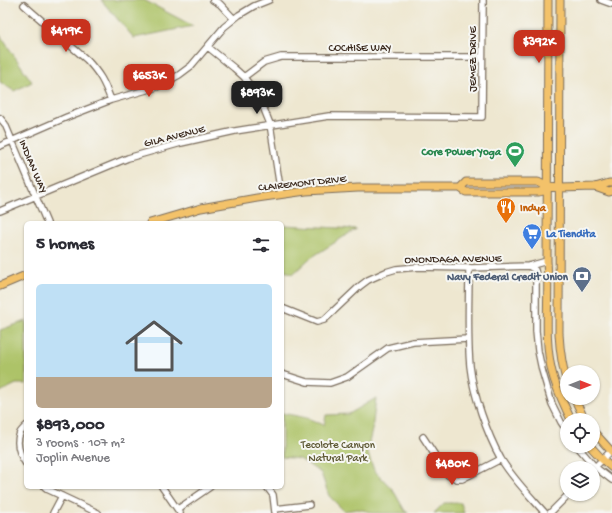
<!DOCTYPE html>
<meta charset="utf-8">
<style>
:root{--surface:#fff;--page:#f2f2f3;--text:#2b2b33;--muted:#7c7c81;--accent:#c8321e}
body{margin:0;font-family:"Gochi Hand",sans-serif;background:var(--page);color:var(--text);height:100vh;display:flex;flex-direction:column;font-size:15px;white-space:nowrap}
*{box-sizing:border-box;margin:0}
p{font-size:13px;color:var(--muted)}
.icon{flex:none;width:22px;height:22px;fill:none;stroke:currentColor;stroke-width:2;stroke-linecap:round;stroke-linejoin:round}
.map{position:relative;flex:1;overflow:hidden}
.sheet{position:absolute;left:24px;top:221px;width:260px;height:268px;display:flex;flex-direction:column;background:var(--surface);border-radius:6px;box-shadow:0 1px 3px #0004}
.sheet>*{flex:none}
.needle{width:26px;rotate:90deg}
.fabs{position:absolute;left:560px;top:365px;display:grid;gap:8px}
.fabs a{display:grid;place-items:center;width:40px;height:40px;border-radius:50%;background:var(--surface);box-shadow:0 1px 3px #0004;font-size:20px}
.price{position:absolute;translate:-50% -34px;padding:0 9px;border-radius:8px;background:var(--accent);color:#fff;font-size:13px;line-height:26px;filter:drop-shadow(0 1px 2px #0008)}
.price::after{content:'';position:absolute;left:50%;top:24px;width:12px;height:9px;margin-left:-6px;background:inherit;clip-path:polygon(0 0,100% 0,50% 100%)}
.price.active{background:#222;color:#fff}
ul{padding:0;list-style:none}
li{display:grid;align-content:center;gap:8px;height:212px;padding:0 12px}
li span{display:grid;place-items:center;height:124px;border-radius:6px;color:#555}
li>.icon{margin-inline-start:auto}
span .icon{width:72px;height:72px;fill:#fffc;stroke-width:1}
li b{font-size:17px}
h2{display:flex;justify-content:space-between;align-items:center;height:48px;padding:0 12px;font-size:17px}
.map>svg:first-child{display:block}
</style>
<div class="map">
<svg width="612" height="513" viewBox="0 0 612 513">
<rect width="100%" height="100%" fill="#f6f6f2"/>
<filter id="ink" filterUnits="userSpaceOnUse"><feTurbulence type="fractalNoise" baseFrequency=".025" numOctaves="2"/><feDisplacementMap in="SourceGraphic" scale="8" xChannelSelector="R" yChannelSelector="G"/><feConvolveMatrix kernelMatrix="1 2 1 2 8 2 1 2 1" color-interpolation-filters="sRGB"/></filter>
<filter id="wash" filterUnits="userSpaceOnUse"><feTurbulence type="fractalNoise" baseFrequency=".012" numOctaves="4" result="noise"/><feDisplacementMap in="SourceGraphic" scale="16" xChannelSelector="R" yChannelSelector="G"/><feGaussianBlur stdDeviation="0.9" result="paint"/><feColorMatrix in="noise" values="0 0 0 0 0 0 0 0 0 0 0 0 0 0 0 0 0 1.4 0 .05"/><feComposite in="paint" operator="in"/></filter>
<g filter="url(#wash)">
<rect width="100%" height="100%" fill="#eee7d0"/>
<!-- green -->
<path fill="#adc367" stroke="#747642" d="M 101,0 L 144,0 L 193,26 L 134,38 Z
M 0,35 L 32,82 L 14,91 L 0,82 Z
M 284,225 L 356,229 L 309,259 L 293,274 L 282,270 L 282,226 Z
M 26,321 L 26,384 L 16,384 L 0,392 L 0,330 Z
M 376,398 L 372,430 L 367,451 L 374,470 L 393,490 L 405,511 L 409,513 L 372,513 L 371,512 L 358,509 L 344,511 L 329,496 L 321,473 L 300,459 L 282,457 L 282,413 L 307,418 L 324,425 L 326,415 L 349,414 Z
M 444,503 L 461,503 L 464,513 L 434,513 Z"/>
</g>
<g filter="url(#ink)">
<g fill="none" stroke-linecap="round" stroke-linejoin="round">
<!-- minor casing -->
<g stroke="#7a6c5c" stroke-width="8">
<path id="minor" d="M 213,0 L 220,4 L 234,19
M 601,0 L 612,4
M 24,5 L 87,60 C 100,74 104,82 111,100
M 208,47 L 234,68 L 244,77 L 251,87 L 262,104 L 270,124 L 281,194
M 244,77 L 264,62 L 281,57 L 482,57
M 0,118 L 5,124 L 47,223
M 0,146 L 67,117 L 111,100 L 157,87 L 179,75 L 191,66 L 224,27 L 239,15 L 254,6 L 269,0
M 0,211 L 128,158 L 181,143 L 235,131 L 329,116 L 482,117 L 483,0
M 529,266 L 535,270 L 536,275 L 536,331 L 538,351 L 542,370 L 552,404 L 561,422 L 567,431
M 469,268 C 469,301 467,334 470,366 C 473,394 487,434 501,459 C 513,479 530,496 545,513
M 282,308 L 317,322 L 324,320 L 360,286 L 368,280 L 386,272 L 396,269 L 418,267 L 469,268 L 529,266 L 547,261
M 282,374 L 307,382 L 330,383 L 347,377 L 388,348 L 413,342 L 468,339
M 26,426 C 24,428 21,431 20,433 C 15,444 20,455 26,464
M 423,437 L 448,475 L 457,479 L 462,479 L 501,459
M 577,446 L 595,467 L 612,480
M 593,469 L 611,451
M 45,487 L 49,490 L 98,513
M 162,487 L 180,513
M 267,487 L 273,495 L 275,512
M 178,509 L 210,487
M 275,509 L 309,505
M 53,513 L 62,496
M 550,513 L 569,494"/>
</g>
<!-- major casing -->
<g stroke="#7a6c5c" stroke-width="9">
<path id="major" d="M 548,0 L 547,261 C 550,298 543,335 552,372 C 556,389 564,404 571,420
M 560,0 L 559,334 C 560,351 562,366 567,383
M 595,187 L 609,192 L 612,191
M 460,188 L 466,182 L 538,182 L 548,187 L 560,188 L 595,187 L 609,183 L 612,183
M 150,223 L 201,208 L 257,198 L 306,191 L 358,188 L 460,188 L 466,192 L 539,192 L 543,191 L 548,187
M 0,286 L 26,275
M 574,398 L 585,420
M 593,431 L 612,452
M 590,446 L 603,460 L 612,468"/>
</g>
<!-- minor -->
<use href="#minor" stroke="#fff" stroke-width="5.5"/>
<!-- major -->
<use href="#major" stroke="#f3c26a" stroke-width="7"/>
</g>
</g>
<!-- icons -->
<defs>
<g id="stadium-pin" transform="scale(1)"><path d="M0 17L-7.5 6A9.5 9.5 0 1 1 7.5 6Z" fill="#2e9e5b" stroke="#f6f6f2"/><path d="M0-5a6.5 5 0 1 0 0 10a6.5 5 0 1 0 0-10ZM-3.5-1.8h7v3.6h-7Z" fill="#fff"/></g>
<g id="restaurant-pin" transform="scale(1)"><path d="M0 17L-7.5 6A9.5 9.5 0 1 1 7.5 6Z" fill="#e8710a" stroke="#f6f6f2"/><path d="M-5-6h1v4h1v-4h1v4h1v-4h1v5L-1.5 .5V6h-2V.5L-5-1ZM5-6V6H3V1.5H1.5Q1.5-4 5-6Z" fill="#fff"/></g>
<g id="supermarket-pin" transform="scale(1)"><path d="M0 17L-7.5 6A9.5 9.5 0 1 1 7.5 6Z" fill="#3f7fe0" stroke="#f6f6f2"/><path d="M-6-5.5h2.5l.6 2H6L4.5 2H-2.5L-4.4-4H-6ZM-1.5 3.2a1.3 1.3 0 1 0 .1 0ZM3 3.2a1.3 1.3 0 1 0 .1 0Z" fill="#fff"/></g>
<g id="bank-pin" transform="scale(1)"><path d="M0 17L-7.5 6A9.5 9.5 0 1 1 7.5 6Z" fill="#5c6f8a" stroke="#f6f6f2"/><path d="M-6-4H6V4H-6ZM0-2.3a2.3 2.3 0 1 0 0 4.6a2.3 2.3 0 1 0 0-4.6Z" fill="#fff"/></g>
</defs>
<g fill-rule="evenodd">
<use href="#stadium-pin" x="515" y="151"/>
<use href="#restaurant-pin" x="506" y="207"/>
<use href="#supermarket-pin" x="532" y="233"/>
<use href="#bank-pin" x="582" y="276"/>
</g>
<g text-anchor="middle" stroke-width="4" stroke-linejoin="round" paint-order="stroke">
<!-- street labels -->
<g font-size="11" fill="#3b2a1e" stroke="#f6f6f2">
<text x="360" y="51">COCHISE WAY</text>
<text transform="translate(472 59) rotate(-90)" y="4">JEMEZ DRIVE</text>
<text transform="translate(174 135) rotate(-14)" y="4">GILA AVENUE</text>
<text transform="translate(34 166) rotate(67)" y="4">INDIAN WAY</text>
<text transform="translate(302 182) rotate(-6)" y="4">CLAIREMONT DRIVE</text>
<text transform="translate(453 258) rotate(-1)" y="4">ONONDAGA AVENUE</text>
</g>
<!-- leisure labels -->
<g font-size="11" font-weight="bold" fill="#27864d" stroke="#f6f6f2" text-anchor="end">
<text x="501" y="155">Core Power Yoga</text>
</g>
<!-- food labels -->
<g font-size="11" font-weight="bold" fill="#c56008" stroke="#f6f6f2" text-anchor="start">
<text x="520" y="211">Indya</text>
</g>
<!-- shop labels -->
<g font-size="11" font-weight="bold" fill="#366cbe" stroke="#f6f6f2" text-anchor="start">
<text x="546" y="237">La Tiendita</text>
</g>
<!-- service labels -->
<g font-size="11" font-weight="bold" fill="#4e5e75" stroke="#f6f6f2" text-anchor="end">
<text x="568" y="280">Navy Federal Credit Union</text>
</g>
<!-- park labels -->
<g font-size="11" fill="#5d5834" stroke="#f6f6f2">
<text x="338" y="448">Tecolote Canyon<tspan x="338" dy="13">Natural Park</tspan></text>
</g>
</g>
</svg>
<div class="fabs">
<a><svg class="needle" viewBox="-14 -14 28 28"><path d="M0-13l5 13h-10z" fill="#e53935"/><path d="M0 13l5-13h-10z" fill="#7c7c81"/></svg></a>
<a><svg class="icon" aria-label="locate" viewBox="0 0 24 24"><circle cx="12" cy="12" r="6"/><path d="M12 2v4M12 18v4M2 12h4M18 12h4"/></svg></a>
<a><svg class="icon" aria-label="layers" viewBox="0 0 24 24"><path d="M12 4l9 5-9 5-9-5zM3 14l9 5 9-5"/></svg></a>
</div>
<b class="price" style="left:66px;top:53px">$419K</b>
<b class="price" style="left:539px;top:64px">$392K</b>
<b class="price" style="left:149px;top:98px">$653K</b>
<b class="price active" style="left:257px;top:115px">$893K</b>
<b class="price" style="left:452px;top:486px">$480K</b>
<section class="sheet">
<h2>5 homes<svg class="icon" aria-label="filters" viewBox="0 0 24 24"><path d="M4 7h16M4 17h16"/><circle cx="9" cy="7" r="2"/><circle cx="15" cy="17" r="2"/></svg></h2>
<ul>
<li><span style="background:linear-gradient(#bfe0f5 75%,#b9a48a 0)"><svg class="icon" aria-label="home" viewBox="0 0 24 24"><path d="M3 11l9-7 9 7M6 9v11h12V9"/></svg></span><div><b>$893,000</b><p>3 rooms · 107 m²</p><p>Joplin Avenue</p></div></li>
</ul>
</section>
</div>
